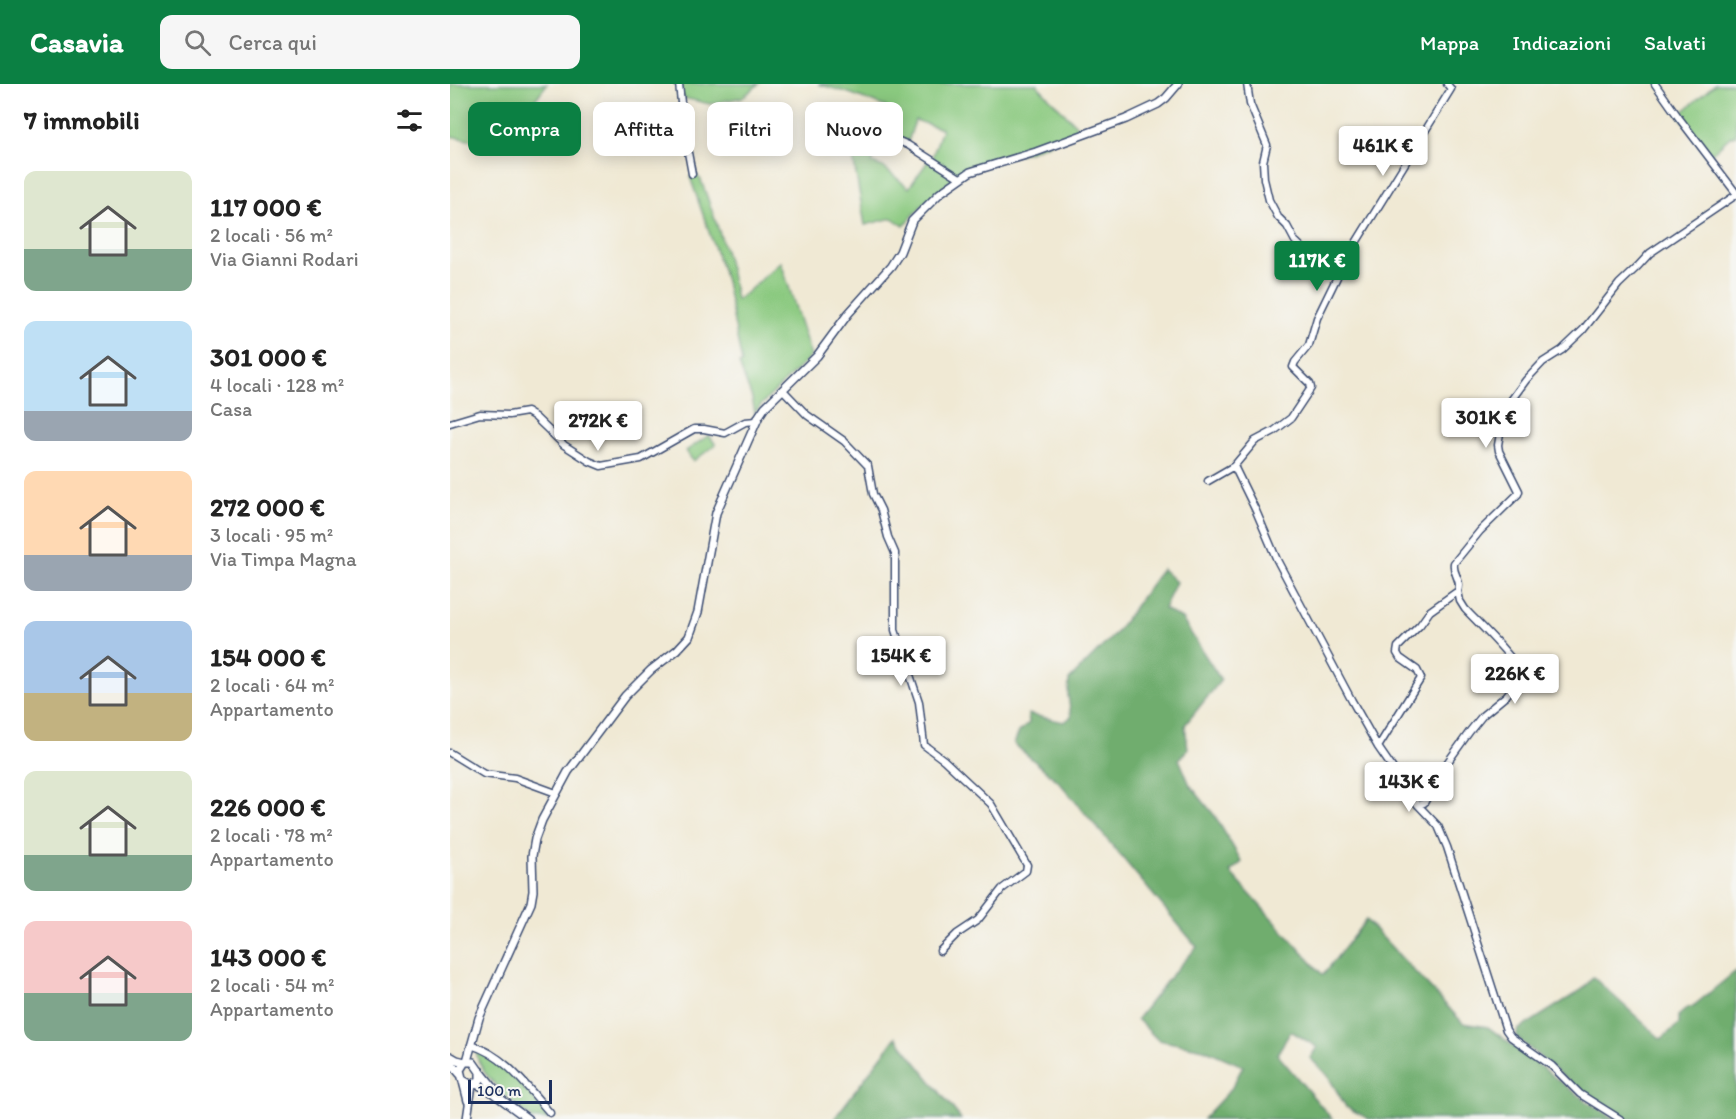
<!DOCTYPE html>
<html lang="it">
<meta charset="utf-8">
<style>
:root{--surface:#fff;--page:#f6f6f6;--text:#222;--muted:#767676;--accent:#0b8043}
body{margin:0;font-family:Itim,sans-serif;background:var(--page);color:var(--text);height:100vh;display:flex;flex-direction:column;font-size:22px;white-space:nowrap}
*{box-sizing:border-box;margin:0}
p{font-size:20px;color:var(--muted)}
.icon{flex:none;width:33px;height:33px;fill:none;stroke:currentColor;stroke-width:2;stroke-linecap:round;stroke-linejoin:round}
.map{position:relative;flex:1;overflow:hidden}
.drawer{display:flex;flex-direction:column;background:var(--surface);width:450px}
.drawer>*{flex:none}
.hud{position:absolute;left:18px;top:18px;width:570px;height:54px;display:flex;gap:12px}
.scale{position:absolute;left:18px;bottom:15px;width:84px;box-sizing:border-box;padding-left:6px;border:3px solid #1b2f5e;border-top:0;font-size:16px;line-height:21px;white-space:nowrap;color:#1b2f5e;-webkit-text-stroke:4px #f6f6f2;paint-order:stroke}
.price{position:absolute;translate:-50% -51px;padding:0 14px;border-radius:6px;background:#fff;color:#222;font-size:20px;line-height:39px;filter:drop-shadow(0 2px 3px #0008)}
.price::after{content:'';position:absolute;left:50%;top:36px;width:18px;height:14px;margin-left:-9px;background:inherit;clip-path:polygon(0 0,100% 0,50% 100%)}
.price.selected{background:var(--accent);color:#fff}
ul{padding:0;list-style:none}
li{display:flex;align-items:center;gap:18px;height:150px;padding:0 24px}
li span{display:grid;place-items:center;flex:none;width:168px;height:120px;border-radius:12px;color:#555}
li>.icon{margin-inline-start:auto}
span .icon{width:72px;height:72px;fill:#fffc;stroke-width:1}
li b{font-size:26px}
h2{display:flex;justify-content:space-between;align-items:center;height:72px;padding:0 24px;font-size:26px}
.tag{padding:0 21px;border-radius:12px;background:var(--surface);box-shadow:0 3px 15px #0003;font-size:21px;line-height:54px}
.tag.selected{background:var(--accent);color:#fff}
header{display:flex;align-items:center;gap:36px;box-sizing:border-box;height:84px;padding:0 30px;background:var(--accent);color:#fff}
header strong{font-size:28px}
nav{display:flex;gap:33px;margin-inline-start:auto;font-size:21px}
.search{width:420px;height:54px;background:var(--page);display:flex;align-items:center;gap:15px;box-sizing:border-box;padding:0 21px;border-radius:12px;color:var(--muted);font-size:22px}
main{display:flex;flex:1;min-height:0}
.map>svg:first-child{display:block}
</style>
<header>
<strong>Casavia</strong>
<div class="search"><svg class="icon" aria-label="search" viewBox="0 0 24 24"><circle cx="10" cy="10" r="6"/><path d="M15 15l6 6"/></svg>Cerca qui</div>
<nav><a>Mappa</a><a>Indicazioni</a><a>Salvati</a></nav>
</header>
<main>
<section class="drawer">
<h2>7 immobili<svg class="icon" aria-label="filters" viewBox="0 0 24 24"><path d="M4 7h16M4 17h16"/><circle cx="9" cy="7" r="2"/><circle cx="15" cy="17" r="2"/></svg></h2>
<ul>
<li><span style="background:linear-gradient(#dfe7d0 65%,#7fa58c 0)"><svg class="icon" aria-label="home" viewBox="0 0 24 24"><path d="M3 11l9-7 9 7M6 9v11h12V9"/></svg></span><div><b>117 000 €</b><p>2 locali · 56 m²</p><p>Via Gianni Rodari</p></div></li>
<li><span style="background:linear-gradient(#bfe0f5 75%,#9aa5b1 0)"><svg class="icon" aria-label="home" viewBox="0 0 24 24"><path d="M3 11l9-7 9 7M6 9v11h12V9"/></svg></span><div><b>301 000 €</b><p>4 locali · 128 m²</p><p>Casa</p></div></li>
<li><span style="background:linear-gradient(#ffd9b3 70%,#9aa5b1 0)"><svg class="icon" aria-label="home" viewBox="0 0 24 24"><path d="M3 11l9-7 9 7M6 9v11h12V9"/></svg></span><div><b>272 000 €</b><p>3 locali · 95 m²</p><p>Via Timpa Magna</p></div></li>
<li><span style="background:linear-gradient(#a9c7e8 60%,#c2b280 0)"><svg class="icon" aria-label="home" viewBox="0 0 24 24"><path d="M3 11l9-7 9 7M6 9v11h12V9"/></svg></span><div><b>154 000 €</b><p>2 locali · 64 m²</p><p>Appartamento</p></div></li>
<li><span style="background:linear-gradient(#dfe7d0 70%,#7fa58c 0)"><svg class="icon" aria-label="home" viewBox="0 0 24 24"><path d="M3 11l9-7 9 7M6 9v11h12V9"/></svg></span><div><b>226 000 €</b><p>2 locali · 78 m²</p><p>Appartamento</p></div></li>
<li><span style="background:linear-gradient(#f6c9c9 60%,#7fa58c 0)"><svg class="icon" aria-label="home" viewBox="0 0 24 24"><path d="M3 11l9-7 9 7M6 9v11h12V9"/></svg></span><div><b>143 000 €</b><p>2 locali · 54 m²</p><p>Appartamento</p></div></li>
</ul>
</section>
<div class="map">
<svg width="1286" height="1035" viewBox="0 0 1286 1035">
<rect width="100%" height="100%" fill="#f6f6f2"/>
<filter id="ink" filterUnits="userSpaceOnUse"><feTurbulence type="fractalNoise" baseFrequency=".0167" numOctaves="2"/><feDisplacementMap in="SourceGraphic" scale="12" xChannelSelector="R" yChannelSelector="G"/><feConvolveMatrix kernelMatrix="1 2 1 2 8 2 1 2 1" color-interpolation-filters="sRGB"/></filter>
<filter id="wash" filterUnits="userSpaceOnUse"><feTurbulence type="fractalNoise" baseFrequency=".008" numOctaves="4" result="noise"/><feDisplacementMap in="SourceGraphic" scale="24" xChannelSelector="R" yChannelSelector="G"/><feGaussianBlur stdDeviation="1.35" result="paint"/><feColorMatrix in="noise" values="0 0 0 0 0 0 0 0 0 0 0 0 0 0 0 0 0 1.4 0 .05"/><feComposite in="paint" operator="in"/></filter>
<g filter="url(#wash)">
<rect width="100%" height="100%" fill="#f0e9d4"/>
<!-- green -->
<path fill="#8ac97f" stroke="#527c6e" stroke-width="1.5" d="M 0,0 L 97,0 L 75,29 L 36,60 L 0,52 Z
M 231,0 L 309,0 L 293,13 L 260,20 L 233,14 Z
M 368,0 L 589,0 L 587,1 L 631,46 L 581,67 L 523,83 L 510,91 L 482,74 L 492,45 L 465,36 L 458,58 L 427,44 L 436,23 L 399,9 Z
M 1265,0 L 1286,0 L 1286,51 L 1280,53 L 1260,71 L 1229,31 Z
M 403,73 L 424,74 L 422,79 L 433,83 L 459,104 L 478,77 L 506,93 L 474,119 L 454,142 L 442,134 L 415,141 Z
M 246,91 L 251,96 C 265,135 280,174 286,216 L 296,209 L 331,178 L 361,272 L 311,321 L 305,329 L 302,314 L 289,280 L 292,279 L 276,197 L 240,93 Z
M 259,351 L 266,361 L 243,377 L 236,367 Z
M 26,966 L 56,983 L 91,1023 L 99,1035 L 83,1035 L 53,1010 L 35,989 L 28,976 Z"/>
<!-- forest -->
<path fill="#6fad6e" stroke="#456e66" stroke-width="1.5" d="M 712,485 L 726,498 L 714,525 L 732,535 L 771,596 L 735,641 L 738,665 L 729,675 L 740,701 L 765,732 L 792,778 L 780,788 L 873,891 L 916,836 L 1013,939 L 1038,943 L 1136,1017 L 1165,1035 L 919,1035 L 896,1023 L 878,992 L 860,974 L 867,963 L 841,947 L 827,970 L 882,1035 L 753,1035 L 781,1005 L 793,982 L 754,965 L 708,956 L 687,935 L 720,893 L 747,863 L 609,698 L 564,660 L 569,648 L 579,639 L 578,630 L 614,638 L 621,633 L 618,611 L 619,596 L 665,550 Z
M 1286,887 L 1286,1035 L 1173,1035 L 1132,1008 L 1066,953 L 1068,946 L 1133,905 L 1143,893 L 1211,955 L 1229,940 L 1229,931 L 1239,923 L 1242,923 Z
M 446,953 L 508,1031 L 511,1035 L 384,1035 Z"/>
</g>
<g filter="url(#ink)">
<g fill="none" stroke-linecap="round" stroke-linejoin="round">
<!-- minor casing -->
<g stroke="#3b4b70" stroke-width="9">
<path id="minor" d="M 229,0 L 234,47 L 242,90
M 1205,0 L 1229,34 L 1286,109
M 398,35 L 458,61 L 510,94
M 885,188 L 891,183 L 1001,5 L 997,0
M 333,306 L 357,331 L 394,357 L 418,382 L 423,410 L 431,426 L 438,453 L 445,469 L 445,546 L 469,618 L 474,661 L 494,676 L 541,720 L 577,781 L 576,787 L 552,805 L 528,836 L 507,850 L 490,867
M 0,339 L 30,330 L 59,331 L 77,328 L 85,333 L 114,361 L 139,377 L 151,382 L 191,375 L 244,345 L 254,345 L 275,349 L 295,338 L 306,337
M 784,382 L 806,427 L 827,476 L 902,617 L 928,663 L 968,721 L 988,742 L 997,763 L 1056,946 L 1061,953 L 1102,982 L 1130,1010 L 1170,1035
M 758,397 L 784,382 L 805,357 L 824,347 L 841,334 L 861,304 L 860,300 L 843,283 L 845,278 L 859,261 L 867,234 L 887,193 L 885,188 L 872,183 L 845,157 L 837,142 L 828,133 L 819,116 L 814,95 L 813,78 L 817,61 L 800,20 L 797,0
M 928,663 L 971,594 L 967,586 L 950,574 L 947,569 L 948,563 L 970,541 L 980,527 L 1008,507 C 1012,495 1002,490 1004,479 L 1030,447 L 1068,410 L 1069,407 L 1049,367 L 1048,361 L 1054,326 L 1076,296 L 1093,278 L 1112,266 L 1133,246 L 1169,200 L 1188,182 L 1200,169 L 1286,111
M 0,669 L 34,690 L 65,694 L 106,709
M 968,721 L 974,719 L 992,686 L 1020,647 L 1033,631 L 1056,612 L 1072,592 C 1070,579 1026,537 1015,525 L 1010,517 L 1008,507
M 21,961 C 55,971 77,1003 100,1029"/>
</g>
<!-- tertiary casing -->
<g stroke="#3b4b70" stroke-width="10">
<path id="tertiary" d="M 0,972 L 7,976 L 15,978
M 17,977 L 29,934 L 81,819 L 83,807 L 82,772 L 85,755 L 92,736 L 118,688 L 175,612 L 201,586 L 227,566 L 239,553 L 248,528 L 266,429 L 309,332 L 315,323 L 367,272 L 398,230 L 441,182 L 450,168 L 462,137 L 490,109 L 520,88 L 586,68 L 676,35 L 708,20 L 716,14 L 728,0
M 0,978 L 10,990
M 30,987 L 47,1008
M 13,996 L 22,1001 L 30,996 L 30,988 L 23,978 L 15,978 L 10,986 L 18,1017
M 25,1000 L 36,1004 L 78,1035
M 17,1035 L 22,1001"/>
</g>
<!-- minor -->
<use href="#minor" stroke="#fff" stroke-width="6"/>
<!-- tertiary -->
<use href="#tertiary" stroke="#fff" stroke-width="7"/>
</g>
</g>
</svg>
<div class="scale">100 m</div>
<b class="price" style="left:933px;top:93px">461K €</b>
<b class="price selected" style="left:867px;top:208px">117K €</b>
<b class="price" style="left:1036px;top:365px">301K €</b>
<b class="price" style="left:148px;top:368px">272K €</b>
<b class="price" style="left:451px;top:603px">154K €</b>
<b class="price" style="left:1065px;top:621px">226K €</b>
<b class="price" style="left:959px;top:729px">143K €</b>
<div class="hud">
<a class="tag selected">Compra</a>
<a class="tag">Affitta</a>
<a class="tag">Filtri</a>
<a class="tag">Nuovo</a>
</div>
</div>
</main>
